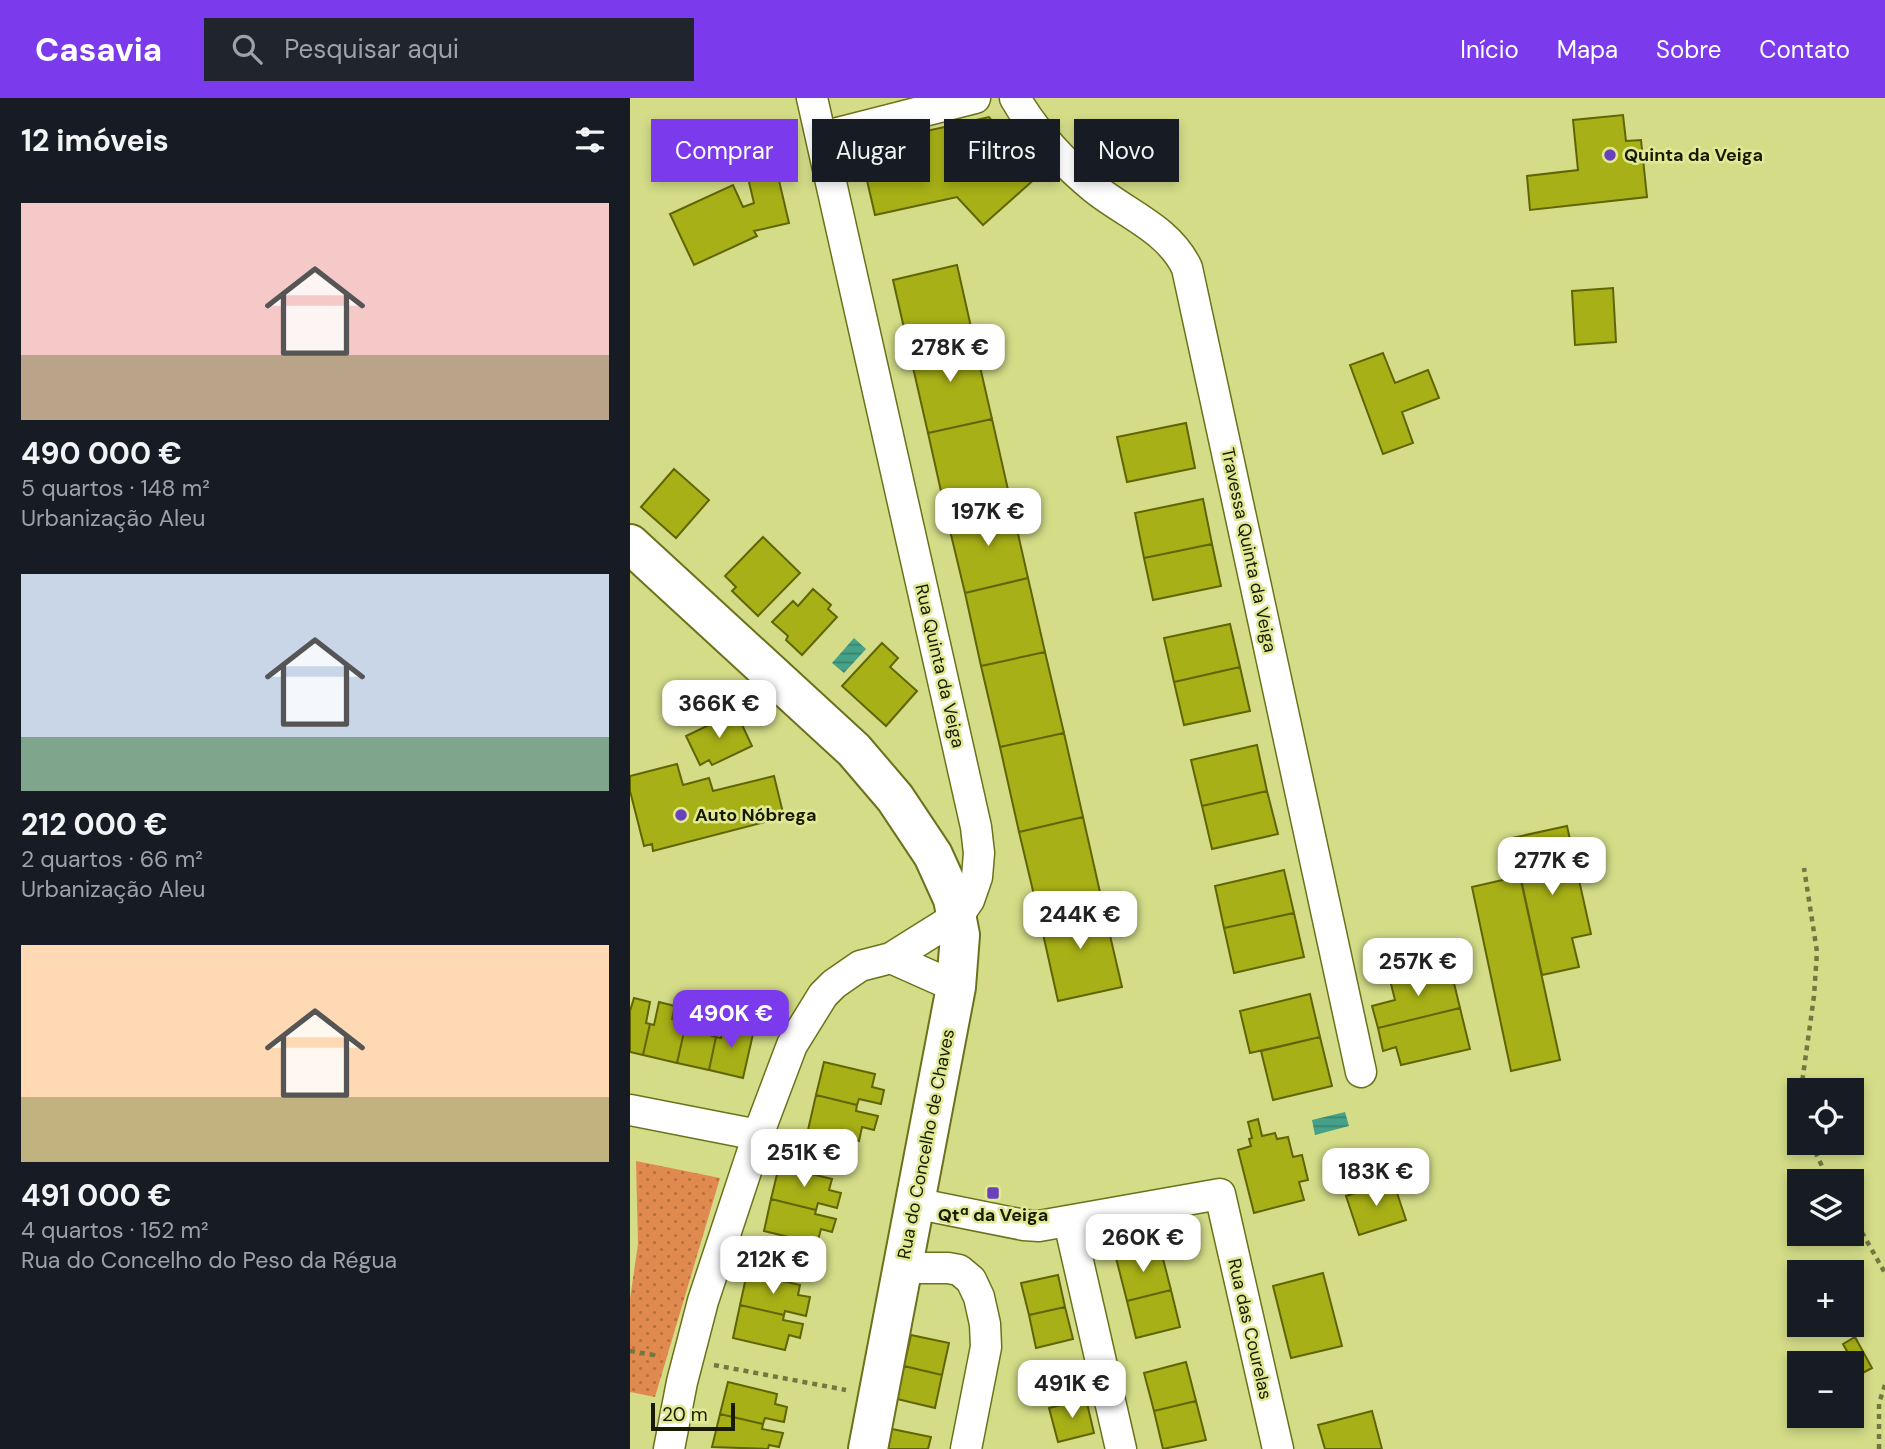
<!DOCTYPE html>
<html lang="pt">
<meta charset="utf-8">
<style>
:root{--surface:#171b24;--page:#20242c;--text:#f1f3f6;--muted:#9ea1a6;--accent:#7c3aed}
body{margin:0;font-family:"DM Sans",sans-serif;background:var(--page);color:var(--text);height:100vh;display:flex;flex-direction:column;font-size:26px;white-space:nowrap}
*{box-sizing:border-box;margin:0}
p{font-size:23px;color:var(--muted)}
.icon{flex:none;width:38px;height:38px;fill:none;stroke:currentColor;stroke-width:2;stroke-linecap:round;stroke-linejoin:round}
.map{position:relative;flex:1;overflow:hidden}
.panel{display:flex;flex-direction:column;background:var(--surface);width:630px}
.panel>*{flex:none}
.banner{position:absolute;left:21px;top:21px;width:665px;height:63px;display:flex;gap:14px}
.tools{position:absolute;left:1157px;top:980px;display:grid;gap:14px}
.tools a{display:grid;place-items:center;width:77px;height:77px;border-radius:0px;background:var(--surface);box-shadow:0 4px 10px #0003;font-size:35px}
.scale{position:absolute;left:21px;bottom:18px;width:84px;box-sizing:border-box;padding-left:7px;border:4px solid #191b00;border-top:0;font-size:19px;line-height:24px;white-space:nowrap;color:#191b00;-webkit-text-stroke:5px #e1e995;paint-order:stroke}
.price{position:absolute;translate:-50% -60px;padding:0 16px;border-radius:14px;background:#fff;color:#222;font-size:23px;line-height:46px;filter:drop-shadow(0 2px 4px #0008)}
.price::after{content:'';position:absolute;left:50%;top:42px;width:21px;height:16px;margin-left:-10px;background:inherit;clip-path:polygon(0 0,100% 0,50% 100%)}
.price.current{background:var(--accent);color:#fff}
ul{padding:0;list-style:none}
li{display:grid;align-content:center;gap:14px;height:371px;padding:0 21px}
li span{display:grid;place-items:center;height:217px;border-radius:0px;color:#555}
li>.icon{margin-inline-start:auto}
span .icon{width:126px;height:126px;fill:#fffc;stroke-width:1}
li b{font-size:30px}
h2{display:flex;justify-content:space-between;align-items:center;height:84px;padding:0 21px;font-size:30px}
.chip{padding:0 24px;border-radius:0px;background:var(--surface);box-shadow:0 4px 10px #0003;font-size:24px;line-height:63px}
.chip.current{background:var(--accent);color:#fff}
header{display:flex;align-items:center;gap:42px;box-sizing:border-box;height:98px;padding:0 35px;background:var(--accent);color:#fff}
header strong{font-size:33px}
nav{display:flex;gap:38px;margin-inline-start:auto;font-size:24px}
.search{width:490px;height:63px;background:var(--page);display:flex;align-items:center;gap:18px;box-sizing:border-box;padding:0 24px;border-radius:0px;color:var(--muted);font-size:26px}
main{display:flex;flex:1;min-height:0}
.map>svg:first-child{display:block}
</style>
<header>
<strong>Casavia</strong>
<div class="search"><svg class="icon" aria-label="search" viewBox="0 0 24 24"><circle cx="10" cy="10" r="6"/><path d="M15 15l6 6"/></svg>Pesquisar aqui</div>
<nav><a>Início</a><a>Mapa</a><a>Sobre</a><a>Contato</a></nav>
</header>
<main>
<section class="panel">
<h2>12 imóveis<svg class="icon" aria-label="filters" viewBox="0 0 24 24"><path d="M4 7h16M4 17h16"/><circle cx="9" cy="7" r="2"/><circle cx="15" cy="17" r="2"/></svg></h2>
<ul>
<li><span style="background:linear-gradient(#f6c9c9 70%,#b9a48a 0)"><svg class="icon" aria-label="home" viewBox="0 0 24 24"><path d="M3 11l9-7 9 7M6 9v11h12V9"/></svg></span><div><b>490 000 €</b><p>5 quartos · 148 m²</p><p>Urbanização Aleu</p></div></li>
<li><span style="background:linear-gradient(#c9d6e8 75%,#7fa58c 0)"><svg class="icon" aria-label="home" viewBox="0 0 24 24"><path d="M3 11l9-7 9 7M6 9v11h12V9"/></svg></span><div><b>212 000 €</b><p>2 quartos · 66 m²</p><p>Urbanização Aleu</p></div></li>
<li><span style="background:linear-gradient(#ffd9b3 70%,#c2b280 0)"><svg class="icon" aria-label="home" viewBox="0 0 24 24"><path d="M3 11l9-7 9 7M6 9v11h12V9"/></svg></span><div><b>491 000 €</b><p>4 quartos · 152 m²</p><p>Rua do Concelho do Peso da Régua</p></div></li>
</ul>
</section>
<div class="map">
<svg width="1255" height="1351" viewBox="0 0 1255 1351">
<defs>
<pattern id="garden-dots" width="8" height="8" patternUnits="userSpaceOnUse" patternTransform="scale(1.75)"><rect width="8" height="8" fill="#e08a4f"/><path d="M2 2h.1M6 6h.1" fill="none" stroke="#b5703f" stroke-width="1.8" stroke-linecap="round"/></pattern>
<pattern id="water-rules" width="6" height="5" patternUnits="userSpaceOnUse" patternTransform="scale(1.75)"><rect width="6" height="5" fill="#46a189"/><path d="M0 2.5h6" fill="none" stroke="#3a826e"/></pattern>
</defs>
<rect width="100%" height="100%" fill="#d4dc88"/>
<!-- garden -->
<path fill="url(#garden-dots)" d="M 6,1063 L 90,1080 L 25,1299 L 0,1294 L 0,1201 L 8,1146 Z"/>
<!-- water -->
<path fill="url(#water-rules)" d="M 224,540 L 236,551 L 214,575 L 202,565 Z
M 715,1014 L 719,1028 L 685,1037 L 682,1022 Z"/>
<!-- building -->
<path fill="#a7b016" stroke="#606504" stroke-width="2" d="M 993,17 L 996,43 L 1011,42 L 1017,99 L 900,112 L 897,78 L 948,72 L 943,22 Z
M 359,19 L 407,79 L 353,127 L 327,99 L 245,117 L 229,48 Z
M 147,74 L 159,125 L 124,133 L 127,138 L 64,167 L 40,116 L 103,87 L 113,109 L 124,105 L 118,80 Z
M 327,167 L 343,238 L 279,252 L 263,182 Z
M 983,190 L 986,244 L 945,247 L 942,193 Z
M 343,238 L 362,321 L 298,335 L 279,252 Z
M 753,255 L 765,285 L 798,272 L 809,300 L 772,314 L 783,345 L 753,356 L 720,267 Z
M 362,321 L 381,405 L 317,420 L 298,335 Z
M 556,325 L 565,370 L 497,384 L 487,339 Z
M 44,371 L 79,402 L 46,440 L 11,409 Z
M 573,401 L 582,446 L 514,460 L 505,415 Z
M 381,405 L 398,480 L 335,495 L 317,420 Z
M 133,439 L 170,475 L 128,518 L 102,493 L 106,489 L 95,478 Z
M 582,446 L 591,488 L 523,502 L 514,460 Z
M 398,480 L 415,554 L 351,568 L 335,495 Z
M 183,491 L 201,507 L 198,511 L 207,519 L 172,557 L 156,542 L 158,538 L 142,524 L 163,503 L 168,508 Z
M 600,526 L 610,569 L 544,584 L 534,540 Z
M 252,545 L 268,560 L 260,569 L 287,593 L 256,628 L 212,588 Z
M 415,554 L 434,635 L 370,649 L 351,568 Z
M 610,569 L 620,613 L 554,627 L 544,584 Z
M 106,614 L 122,648 L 82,667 L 79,662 L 70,667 L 56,638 Z
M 434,635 L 453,719 L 389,734 L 370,649 Z
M 627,647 L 637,693 L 572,708 L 561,662 Z
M 47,666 L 53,687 L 79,680 L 83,693 L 144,678 L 154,719 L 23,753 L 22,746 L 14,748 L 0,693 L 0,678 Z
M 637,693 L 648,736 L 582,751 L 572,708 Z
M 453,719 L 472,803 L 409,818 L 389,734 Z
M 937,728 L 961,836 L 942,840 L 949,869 L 912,877 L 882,740 Z
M 654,772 L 664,815 L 594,830 L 585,788 Z
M 890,778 L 930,962 L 881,973 L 842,789 Z
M 472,803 L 492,889 L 428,903 L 409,818 Z
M 664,815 L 674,859 L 604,875 L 594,830 Z
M 806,870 L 809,880 L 822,877 L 830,910 L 748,930 L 742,908 L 765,902 L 760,882 Z
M 680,896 L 690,939 L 620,955 L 610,913 Z
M 4,900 L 20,904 L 16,925 L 20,926 L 13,957 L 0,954 L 0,913 Z
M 29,904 L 45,908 L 42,921 L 56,925 L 47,965 L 13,957 L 20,926 L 24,927 Z
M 830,910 L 840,951 L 771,967 L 766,949 L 753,953 L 748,930 Z
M 69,913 L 86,917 L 82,938 L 86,939 L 79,972 L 47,965 L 56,925 L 66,927 Z
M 96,918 L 110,922 L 108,933 L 123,936 L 113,980 L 79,972 L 86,939 L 91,940 Z
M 690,939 L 702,988 L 643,1002 L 631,953 Z
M 194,964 L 245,976 L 242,989 L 254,992 L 251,1006 L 229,1001 L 227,1007 L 186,997 Z
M 186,997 L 227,1007 L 226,1013 L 248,1018 L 244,1032 L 232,1029 L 229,1043 L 178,1032 Z
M 628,1021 L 632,1038 L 645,1035 L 647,1041 L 658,1039 L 663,1059 L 672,1057 L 678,1082 L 669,1084 L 674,1102 L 624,1115 L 608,1052 L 621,1048 L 619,1041 L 622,1040 L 618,1024 Z
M 149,1068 L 202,1081 L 199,1092 L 211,1095 L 207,1110 L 188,1105 L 186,1112 L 141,1101 Z
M 763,1083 L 776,1122 L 729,1137 L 716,1098 Z
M 141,1101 L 186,1112 L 185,1116 L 206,1121 L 202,1134 L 191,1131 L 187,1146 L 134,1133 Z
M 530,1149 L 541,1192 L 497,1203 L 486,1160 Z
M 117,1175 L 170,1187 L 168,1197 L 180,1199 L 176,1218 L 155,1213 L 154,1217 L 110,1207 Z
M 693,1175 L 712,1248 L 661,1260 L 643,1188 Z
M 428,1177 L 435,1209 L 399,1217 L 391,1185 Z
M 541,1192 L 550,1229 L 506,1240 L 497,1203 Z
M 110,1207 L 154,1217 L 153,1222 L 173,1226 L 170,1240 L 159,1237 L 155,1252 L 103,1240 Z
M 435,1209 L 443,1241 L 406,1250 L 399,1217 Z
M 281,1237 L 319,1245 L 312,1277 L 274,1268 Z
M 1225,1239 L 1242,1270 L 1225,1279 L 1222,1272 L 1222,1265 L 1218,1265 L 1214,1258 L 1218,1255 L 1213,1246 Z
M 556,1264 L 566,1303 L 524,1313 L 514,1275 Z
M 274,1268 L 312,1277 L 305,1310 L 267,1301 Z
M 98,1284 L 147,1296 L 145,1306 L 157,1309 L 154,1324 L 135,1320 L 133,1326 L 90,1316 Z
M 456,1301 L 464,1335 L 428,1344 L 419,1310 Z
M 566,1303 L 576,1342 L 533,1351 L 524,1313 Z
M 742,1313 L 752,1351 L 695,1351 L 688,1327 Z
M 90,1316 L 133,1326 L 132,1331 L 153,1335 L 149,1349 L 139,1347 L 138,1351 L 82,1349 Z
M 262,1331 L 301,1339 L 298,1351 L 258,1351 Z"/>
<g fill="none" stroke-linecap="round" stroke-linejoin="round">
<!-- street casing -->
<g stroke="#6c721b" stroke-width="33">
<path id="street" d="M 385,0 C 404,33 434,65 464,90 C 496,116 539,131 557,170 L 731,974
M 192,39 L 345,0
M 261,860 L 326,889
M 0,1012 L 128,1037
M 284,1105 L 394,1127 L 409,1128 L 590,1096 L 648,1351
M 439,1124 L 491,1351
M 272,1170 L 318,1170 L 329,1172 L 341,1182 L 349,1199 L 355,1226 L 356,1249 L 336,1351
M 39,1351 L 52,1284 L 73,1203 L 128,1037 L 162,947 L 193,897 L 204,886 L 230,868 L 261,860 L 328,818 L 339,802 L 347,779 L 349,755 L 346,729 L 182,0"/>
</g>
<!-- secondary casing -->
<g stroke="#6c721b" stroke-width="42">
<path id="secondary" d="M 0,446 L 224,652 L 265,700 L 303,757 L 323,801 L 330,837 L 326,889 L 238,1351"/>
</g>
<!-- path -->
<path stroke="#737841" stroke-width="4.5" stroke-dasharray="5 5" stroke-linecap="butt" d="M 1171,992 L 1184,898 L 1187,854 L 1174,770
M 1181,1045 L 1199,1083
M 1222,1117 L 1255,1175
M 0,1253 L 30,1258
M 84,1267 L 216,1292
M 1249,1351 L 1249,1305 L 1255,1287"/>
<!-- street -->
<use href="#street" stroke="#fff" stroke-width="30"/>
<!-- secondary -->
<use href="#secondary" stroke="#fff" stroke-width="38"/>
</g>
<!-- markers -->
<g fill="#6942bb" stroke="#e1e995" stroke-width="2.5">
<circle cx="980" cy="57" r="7"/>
<circle cx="51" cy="717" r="7"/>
<rect x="356" y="1088" width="14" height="14" rx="3.5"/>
</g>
<g text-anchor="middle" stroke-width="5" stroke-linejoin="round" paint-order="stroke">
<!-- poi labels -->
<g font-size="18" font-weight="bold" fill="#191b00" stroke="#e1e995" text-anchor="start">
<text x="994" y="63">Quinta da Veiga</text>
<text x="65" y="723">Auto Nóbrega</text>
<text x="363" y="1123" text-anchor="middle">Qtª da Veiga</text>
</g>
<!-- street labels -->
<g font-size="18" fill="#191b00" stroke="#e1e995">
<text transform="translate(619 452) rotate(78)" y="6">Travessa Quinta da Veiga</text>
<text transform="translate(310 568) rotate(77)" y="6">Rua Quinta da Veiga</text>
<text transform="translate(296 1046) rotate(-79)" y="6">Rua do Concelho de Chaves</text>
<text transform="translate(620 1231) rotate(77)" y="6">Rua das Courelas</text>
</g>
</g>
</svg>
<div class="tools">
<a><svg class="icon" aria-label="locate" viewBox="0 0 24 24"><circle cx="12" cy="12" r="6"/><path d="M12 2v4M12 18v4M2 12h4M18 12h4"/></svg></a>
<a><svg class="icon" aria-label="layers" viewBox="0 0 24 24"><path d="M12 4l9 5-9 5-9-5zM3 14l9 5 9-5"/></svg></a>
<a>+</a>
<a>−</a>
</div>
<div class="scale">20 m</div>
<b class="price" style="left:320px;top:286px">278K €</b>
<b class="price" style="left:358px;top:450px">197K €</b>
<b class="price" style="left:89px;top:642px">366K €</b>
<b class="price" style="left:922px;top:799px">277K €</b>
<b class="price" style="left:450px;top:853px">244K €</b>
<b class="price" style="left:788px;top:900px">257K €</b>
<b class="price current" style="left:101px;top:952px">490K €</b>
<b class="price" style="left:174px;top:1091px">251K €</b>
<b class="price" style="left:746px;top:1110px">183K €</b>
<b class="price" style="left:513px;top:1176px">260K €</b>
<b class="price" style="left:143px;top:1198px">212K €</b>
<b class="price" style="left:442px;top:1322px">491K €</b>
<div class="banner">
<a class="chip current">Comprar</a>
<a class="chip">Alugar</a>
<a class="chip">Filtros</a>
<a class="chip">Novo</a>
</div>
</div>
</main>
